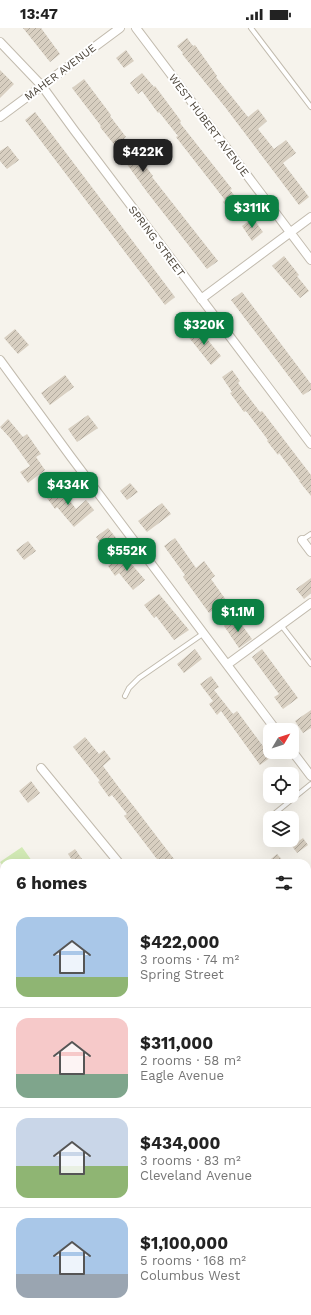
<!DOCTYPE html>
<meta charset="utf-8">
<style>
:root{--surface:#fff;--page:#f2f2f2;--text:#222;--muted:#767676;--line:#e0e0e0;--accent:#0b8043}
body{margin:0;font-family:"Work Sans",sans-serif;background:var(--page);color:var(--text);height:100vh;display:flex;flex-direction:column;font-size:15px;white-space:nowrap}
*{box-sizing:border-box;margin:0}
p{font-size:13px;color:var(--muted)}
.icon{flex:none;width:22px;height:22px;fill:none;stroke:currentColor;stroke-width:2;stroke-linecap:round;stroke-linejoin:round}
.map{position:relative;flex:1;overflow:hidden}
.side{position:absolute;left:0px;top:831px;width:311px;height:456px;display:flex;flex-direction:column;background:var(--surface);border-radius:12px 12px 0 0;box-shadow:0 4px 16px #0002}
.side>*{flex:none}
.needle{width:26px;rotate:51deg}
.controls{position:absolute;left:263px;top:695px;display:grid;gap:8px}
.controls a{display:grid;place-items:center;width:36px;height:36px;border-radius:8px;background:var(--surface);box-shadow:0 4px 16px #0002;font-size:20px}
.price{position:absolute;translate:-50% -34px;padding:0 9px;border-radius:8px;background:var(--accent);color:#fff;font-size:13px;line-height:26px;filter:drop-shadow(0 1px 2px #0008)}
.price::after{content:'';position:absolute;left:50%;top:24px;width:12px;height:9px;margin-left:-6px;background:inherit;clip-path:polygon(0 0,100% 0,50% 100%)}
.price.selected{background:#222;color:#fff}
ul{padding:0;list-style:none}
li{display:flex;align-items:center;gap:12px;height:100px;padding:0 16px}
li+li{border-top:1px solid var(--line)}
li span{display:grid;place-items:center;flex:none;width:112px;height:80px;border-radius:12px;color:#555}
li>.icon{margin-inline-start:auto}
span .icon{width:48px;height:48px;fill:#fffc;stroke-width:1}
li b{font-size:17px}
h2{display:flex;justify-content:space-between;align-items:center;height:48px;padding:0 16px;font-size:17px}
.status{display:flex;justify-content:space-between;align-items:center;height:28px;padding:0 20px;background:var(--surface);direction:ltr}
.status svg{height:11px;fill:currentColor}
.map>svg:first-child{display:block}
</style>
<div class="status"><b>13:47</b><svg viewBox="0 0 49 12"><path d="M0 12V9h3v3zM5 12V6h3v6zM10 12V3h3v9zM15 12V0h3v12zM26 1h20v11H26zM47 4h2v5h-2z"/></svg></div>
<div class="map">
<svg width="311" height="1287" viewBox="0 0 311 1287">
<defs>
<pattern id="forest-crowns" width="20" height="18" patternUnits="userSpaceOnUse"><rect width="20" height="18" fill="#d2eab5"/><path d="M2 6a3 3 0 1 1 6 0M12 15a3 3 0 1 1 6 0" fill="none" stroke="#b6ca9c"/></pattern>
<pattern id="building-hatch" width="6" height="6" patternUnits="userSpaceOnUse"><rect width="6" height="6" fill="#d8cfc1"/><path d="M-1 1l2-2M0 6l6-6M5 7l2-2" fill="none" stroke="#b1aa9e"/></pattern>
</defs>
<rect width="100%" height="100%" fill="#f6f3ec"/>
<!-- forest -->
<path fill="url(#forest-crowns)" d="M 307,1275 L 311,1275 L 311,1287 L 79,1287 L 137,1283 L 307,1283 Z"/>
<!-- pitch -->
<path fill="#d2eab5" d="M 22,819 L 32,833 L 29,835 L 4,835 L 4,840 L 0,834 Z"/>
<!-- building -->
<path fill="url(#building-hatch)" d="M 23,0 L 41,0 L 60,26 L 50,34 Z
M 187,10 L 193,18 L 195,17 L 217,48 L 216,49 L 248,89 L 258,81 L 267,93 L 258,101 L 274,121 L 286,112 L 296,125 L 283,135 L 309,169 L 299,177 L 225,79 L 182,26 L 183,25 L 177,18 Z
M 126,22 L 134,33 L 124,40 L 116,30 Z
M 0,42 L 14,56 L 0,70 Z
M 142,45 L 154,59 L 155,58 L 181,93 L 180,95 L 232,161 L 230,162 L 242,177 L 232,185 L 223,174 L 225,172 L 176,109 L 178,108 L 159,84 L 158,85 L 142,63 L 138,66 L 130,55 Z
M 84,51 L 111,87 L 110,88 L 126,109 L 124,110 L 153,148 L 152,149 L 218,233 L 207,241 L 147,164 L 116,121 L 117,120 L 100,99 L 101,98 L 72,60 Z
M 35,84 L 175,269 L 165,277 L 25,92 Z
M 8,118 L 19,132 L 7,141 L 0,133 L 0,123 Z
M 253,190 L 263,204 L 252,213 L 242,198 Z
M 284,228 L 299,247 L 297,248 L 309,263 L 300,270 L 272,238 Z
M 242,264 L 311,356 L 311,362 L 303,367 L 231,272 Z
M 197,299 L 221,328 L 211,337 L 187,307 Z
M 15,301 L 29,317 L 18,326 L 4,310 Z
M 232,342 L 240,353 L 238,355 L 260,384 L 262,383 L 311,447 L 311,468 L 299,453 L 300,453 L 279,425 L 278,427 L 267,413 L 268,412 L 246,383 L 244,384 L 230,365 L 232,364 L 222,349 Z
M 65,347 L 74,359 L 50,377 L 41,365 Z
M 88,387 L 98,400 L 77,414 L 68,401 Z
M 8,391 L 23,409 L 27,406 L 41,426 L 36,429 L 45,442 L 28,455 L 20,444 L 30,438 L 10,410 L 0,399 Z
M 130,455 L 138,464 L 127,472 L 120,463 Z
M 57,456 L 76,481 L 86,472 L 94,482 L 74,499 L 57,479 L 55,481 L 44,466 Z
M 162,475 L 171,486 L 147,504 L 138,493 Z
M 108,500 L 117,511 L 105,520 L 96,509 Z
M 175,510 L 196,540 L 204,533 L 215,548 L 211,551 L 226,572 L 209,585 L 183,549 L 185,547 L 164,518 Z
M 28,513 L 36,523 L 24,532 L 16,522 Z
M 123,526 L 145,552 L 133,562 L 119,545 L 115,548 L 108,538 Z
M 311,550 L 311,565 L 304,571 L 296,561 Z
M 159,566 L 189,602 L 174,612 L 156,588 L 154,590 L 144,577 Z
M 236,589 L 252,611 L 239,620 L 224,598 Z
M 195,621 L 202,631 L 184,645 L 177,636 Z
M 262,621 L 298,670 L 283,681 L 274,669 L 279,666 L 252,629 Z
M 211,648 L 219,659 L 214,662 L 233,686 L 237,683 L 271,729 L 260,737 L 221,683 L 217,687 L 209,676 L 213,673 L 200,656 Z
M 311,682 L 311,700 L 303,705 L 295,693 Z
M 85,709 L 99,726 L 104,722 L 111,731 L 103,738 L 120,761 L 135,780 L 177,835 L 160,835 L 124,788 L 127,786 L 112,767 L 109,769 L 98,754 L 100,753 L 73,719 Z
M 31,753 L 40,765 L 28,775 L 19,763 Z
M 303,810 L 308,817 L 297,825 L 292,818 Z
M 75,821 L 82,831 L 76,835 L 74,835 L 68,826 Z
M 277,826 L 285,835 L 266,835 Z"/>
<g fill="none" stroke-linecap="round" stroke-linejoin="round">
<!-- lane casing -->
<g stroke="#c2bbae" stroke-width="6">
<path id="lane" d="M 251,0 L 311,79
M 302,512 L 311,506
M 281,597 L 311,636
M 125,668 L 129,660 L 139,650 L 204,605
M 274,786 L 311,756
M 307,950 L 311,947
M 307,1133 L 311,1130
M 0,1185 L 4,1184"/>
</g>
<!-- street casing -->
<g stroke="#c2bbae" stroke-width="10">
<path id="street" d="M 136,0 L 311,232
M 0,14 L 42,58 L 74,102 L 311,416
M 0,89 L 120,0
M 201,271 L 311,189
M 0,332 L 71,429 L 276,702
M 302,512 L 311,524
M 228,636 L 311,575
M 292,723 L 311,748
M 41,740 L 119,835
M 0,980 L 4,985
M 307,1041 L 311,1038
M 307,1145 L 311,1151
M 24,1286 L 24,1283"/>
</g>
<!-- secondary casing -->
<g stroke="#d6c79b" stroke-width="14">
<path id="secondary" d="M 307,860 L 311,857
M 0,1080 L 4,1079"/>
</g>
<!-- lane -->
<use href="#lane" stroke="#fff" stroke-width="4"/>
<!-- street -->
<use href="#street" stroke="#fff" stroke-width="8"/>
<!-- secondary -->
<use href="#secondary" stroke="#fff3cd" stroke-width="12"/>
</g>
<g text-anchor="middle" stroke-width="4" stroke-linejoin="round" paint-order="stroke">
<!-- street labels -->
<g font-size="11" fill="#4b4439" stroke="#fff">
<text transform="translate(60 44) rotate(-37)" y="4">MAHER AVENUE</text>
<text transform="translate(209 97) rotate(53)" y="4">WEST HUBERT AVENUE</text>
<text transform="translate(157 213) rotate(53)" y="4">SPRING STREET</text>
</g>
</g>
</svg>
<div class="controls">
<a><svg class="needle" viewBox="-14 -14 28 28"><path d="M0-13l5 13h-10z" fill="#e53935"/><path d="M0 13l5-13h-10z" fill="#767676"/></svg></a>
<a><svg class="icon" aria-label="locate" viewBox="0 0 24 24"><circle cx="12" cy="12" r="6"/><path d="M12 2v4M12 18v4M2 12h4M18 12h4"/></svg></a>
<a><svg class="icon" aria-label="layers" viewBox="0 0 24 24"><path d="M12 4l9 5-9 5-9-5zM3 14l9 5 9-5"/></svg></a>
</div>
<b class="price selected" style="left:143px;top:145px">$422K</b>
<b class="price" style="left:252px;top:201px">$311K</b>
<b class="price" style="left:204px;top:318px">$320K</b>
<b class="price" style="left:68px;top:478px">$434K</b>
<b class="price" style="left:127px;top:544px">$552K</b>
<b class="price" style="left:238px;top:605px">$1.1M</b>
<section class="side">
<h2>6 homes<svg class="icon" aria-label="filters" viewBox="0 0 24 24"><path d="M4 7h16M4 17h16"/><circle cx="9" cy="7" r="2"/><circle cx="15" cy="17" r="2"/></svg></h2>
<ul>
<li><span style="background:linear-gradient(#a9c7e8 75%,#8fb573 0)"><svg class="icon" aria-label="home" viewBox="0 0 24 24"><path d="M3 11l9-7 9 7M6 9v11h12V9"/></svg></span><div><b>$422,000</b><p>3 rooms · 74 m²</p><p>Spring Street</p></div></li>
<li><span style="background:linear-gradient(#f6c9c9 70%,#7fa58c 0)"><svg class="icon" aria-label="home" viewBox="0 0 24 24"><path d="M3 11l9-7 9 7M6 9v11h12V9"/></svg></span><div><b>$311,000</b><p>2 rooms · 58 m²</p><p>Eagle Avenue</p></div></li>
<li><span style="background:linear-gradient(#c9d6e8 60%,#8fb573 0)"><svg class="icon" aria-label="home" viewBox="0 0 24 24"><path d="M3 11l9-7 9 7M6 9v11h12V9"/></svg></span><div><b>$434,000</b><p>3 rooms · 83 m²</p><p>Cleveland Avenue</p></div></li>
<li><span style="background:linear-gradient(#a9c7e8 70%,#9aa5b1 0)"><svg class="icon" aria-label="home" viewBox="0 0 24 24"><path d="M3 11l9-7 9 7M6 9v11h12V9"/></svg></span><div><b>$1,100,000</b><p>5 rooms · 168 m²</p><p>Columbus West</p></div></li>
</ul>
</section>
</div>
